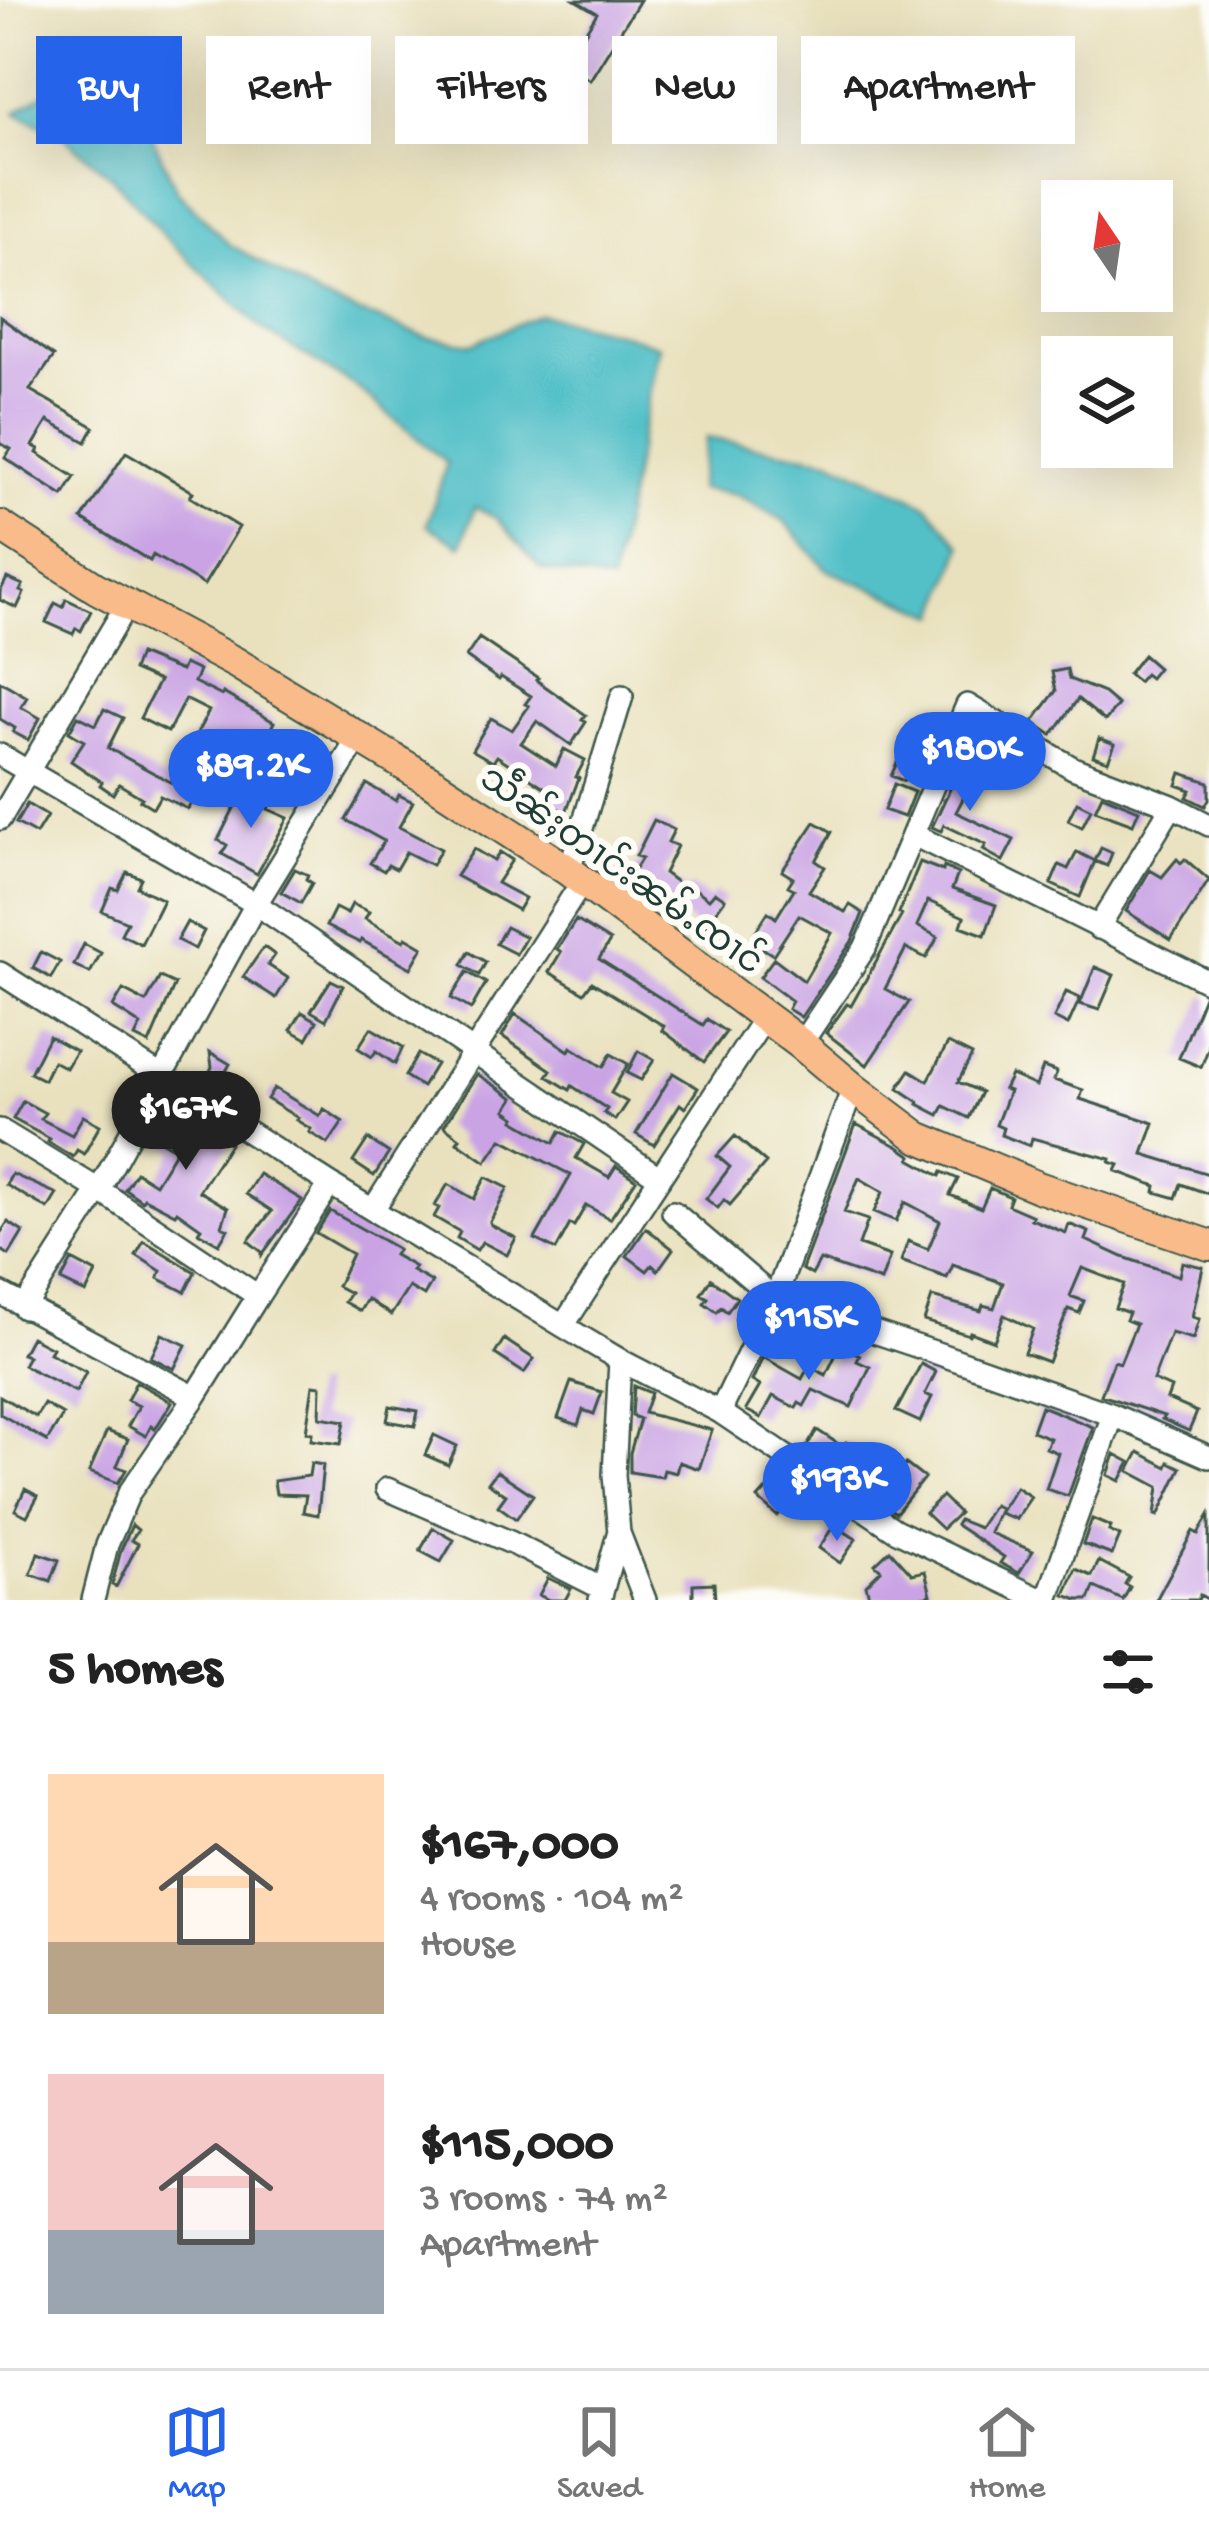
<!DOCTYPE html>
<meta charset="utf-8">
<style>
:root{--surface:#fff;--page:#f2f2f2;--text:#222;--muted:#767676;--line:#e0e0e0;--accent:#2563eb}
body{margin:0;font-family:"Gochi Hand","Noto Sans Myanmar",sans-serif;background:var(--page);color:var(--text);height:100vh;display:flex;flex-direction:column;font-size:45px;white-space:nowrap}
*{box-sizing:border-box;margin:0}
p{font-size:39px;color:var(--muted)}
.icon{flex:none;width:66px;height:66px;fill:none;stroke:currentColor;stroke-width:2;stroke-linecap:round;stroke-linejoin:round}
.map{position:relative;height:1600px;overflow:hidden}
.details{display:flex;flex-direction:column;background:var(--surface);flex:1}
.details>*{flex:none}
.banner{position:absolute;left:36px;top:36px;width:1137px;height:108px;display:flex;gap:24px}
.needle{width:78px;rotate:347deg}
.buttons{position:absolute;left:1041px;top:180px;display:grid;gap:24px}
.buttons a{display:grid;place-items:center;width:132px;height:132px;border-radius:0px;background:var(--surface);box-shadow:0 12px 48px #0002;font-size:60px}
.price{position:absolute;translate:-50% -102px;padding:0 27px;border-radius:42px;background:var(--accent);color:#fff;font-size:39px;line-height:78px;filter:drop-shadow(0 3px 6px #0008)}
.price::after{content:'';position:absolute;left:50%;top:72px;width:36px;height:27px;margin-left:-18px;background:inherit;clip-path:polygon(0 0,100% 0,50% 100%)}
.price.current{background:#222;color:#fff}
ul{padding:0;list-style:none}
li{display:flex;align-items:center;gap:36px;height:300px;padding:0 48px}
li span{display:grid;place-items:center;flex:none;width:336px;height:240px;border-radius:0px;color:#555}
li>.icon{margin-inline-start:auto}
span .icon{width:144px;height:144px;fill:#fffc;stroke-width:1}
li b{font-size:51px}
h2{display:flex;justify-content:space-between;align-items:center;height:144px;padding:0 48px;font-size:51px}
.tag{padding:0 42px;border-radius:0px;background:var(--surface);box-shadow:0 12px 48px #0002;font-size:42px;line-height:108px}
.tag.current{background:var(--accent);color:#fff}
.menu{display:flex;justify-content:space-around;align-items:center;height:168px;border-top:3px solid var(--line);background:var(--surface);font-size:33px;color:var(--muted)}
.menu a{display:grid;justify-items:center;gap:6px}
.menu .current{color:var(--accent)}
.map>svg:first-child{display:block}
</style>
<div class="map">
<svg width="1209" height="1600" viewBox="0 0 1209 1600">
<rect width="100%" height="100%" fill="#fdfcf7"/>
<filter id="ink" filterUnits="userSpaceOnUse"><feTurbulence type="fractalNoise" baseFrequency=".00833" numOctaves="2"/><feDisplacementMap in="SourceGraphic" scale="24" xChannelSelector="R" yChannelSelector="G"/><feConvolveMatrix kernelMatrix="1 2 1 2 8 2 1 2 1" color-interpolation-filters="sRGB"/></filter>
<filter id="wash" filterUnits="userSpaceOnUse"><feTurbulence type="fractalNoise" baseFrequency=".004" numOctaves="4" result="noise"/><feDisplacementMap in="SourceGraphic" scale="48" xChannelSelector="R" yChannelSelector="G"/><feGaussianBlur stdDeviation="2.7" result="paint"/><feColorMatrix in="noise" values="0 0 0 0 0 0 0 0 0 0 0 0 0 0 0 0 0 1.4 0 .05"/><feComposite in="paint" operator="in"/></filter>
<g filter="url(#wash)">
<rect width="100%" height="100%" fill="#e9e1be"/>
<!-- water -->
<path fill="#52c0c8" stroke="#387e7e" stroke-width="3" d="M 112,50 L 177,191 L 229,244 L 322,299 L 426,337 L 472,344 L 540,314 L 621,333 L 659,346 L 611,582 L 541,569 L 496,518 L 475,507 L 461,546 L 427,525 L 447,463 L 355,386 L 262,329 L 164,236 L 112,177 L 64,137 L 16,112 Z
M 706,438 L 829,459 L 927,505 L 962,546 L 938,615 L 827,570 L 783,520 L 737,495 L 698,489 Z"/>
<g id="blocks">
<!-- building -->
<path fill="#c9a3e4" d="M 575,0 L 640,0 L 590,80 L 565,65 L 597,13 Z
M 0,317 L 54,356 L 30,390 L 94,427 L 86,442 L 48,421 L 33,446 L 39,449 L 37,453 L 75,477 L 63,496 L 5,458 L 11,449 L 0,443 Z
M 126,452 L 193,492 L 190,497 L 239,527 L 204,585 L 153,555 L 150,561 L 82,519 Z
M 7,578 L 23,585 L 20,591 L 24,593 L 17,608 L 0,600 L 0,592 Z
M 66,599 L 91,611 L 81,631 L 76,628 L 73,634 L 46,622 L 55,603 L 63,607 Z
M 479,638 L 538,678 L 536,680 L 586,715 L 582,720 L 586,722 L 571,745 L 537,721 L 521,743 L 556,766 L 564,749 L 585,760 L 576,777 L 579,778 L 566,812 L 551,806 L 554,798 L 545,794 L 547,789 L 497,756 L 493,762 L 472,750 L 491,718 L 512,730 L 529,706 L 525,704 L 531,696 L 501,677 L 499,680 L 466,657 Z
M 139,654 L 181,671 L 184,664 L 199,671 L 194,682 L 222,696 L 223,693 L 274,722 L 258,754 L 249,749 L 239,768 L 190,746 L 209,711 L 185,699 L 168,732 L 140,718 L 159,681 L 133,670 Z
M 1143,655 L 1158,668 L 1150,678 L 1145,674 L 1138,682 L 1128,674 Z
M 1067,669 L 1069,679 L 1104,693 L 1118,705 L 1105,721 L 1078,699 L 1052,735 L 1033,722 L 1056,691 L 1052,672 Z
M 0,681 L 27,697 L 21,707 L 40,718 L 28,740 L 13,732 L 15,728 L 0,719 Z
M 104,709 L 123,718 L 108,748 L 194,795 L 188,809 L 160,796 L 153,808 L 140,800 L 142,798 L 119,784 L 113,794 L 100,785 L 102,782 L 71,761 L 84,741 L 69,732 L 78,716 L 96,725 Z
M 914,731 L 931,738 L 925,754 L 908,747 Z
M 988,735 L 1001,743 L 997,749 L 1021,761 L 1015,774 L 976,755 Z
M 1099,738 L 1115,744 L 1108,761 L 1093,756 Z
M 295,749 L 315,759 L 306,776 L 286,766 Z
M 901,754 L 914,760 L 904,781 L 891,776 Z
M 966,755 L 982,762 L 956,812 L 1014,840 L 1003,861 L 983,850 L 986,845 L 944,825 L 941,831 L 932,827 Z
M 1181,773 L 1209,782 L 1209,799 L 1205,806 L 1187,797 L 1191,790 L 1177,785 Z
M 367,784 L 396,801 L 399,795 L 413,802 L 399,827 L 441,849 L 432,865 L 406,852 L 396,869 L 388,865 L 384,871 L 370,863 L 384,841 L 346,820 Z
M 894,784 L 914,792 L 904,817 L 884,810 Z
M 244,788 L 271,802 L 268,809 L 288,818 L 257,874 L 222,854 L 227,845 L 218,840 Z
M 1102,795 L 1139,810 L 1133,824 L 1095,810 Z
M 1077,802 L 1091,809 L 1082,827 L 1068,820 Z
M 27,804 L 47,816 L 36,834 L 16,823 Z
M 654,820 L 674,830 L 668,842 L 677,846 L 664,873 L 687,890 L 691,886 L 709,899 L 715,892 L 725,899 L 701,932 L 668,904 L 629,878 L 642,858 L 636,856 Z
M 815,822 L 832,832 L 816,861 L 825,867 L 809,891 L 845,912 L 850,905 L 863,913 L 852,941 L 801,1017 L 788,1009 L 792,1001 L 760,977 L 774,958 L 804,981 L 832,933 L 799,915 L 773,955 L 750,940 L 768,912 L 776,918 L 794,889 L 788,886 L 793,878 L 782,871 Z
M 1101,848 L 1112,853 L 1107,866 L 1095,861 L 1080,897 L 1051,884 L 1059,865 L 1068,869 L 1077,852 L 1095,861 Z
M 474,849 L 494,861 L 500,852 L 512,860 L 497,883 L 525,898 L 518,910 L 456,876 Z
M 1177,859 L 1181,863 L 1185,859 L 1209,880 L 1171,940 L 1126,911 L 1150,870 L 1162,877 Z
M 920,862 L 943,871 L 944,867 L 958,874 L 952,889 L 996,905 L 985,935 L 961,926 L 964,917 L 928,901 L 917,926 L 938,937 L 926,958 L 906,948 L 885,989 L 909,1002 L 867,1065 L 826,1033 L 847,1004 L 851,1006 L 902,915 L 899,913 Z
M 295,869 L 308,875 L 306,879 L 312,883 L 301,903 L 281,892 Z
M 127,872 L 141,878 L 137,887 L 163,900 L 141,944 L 121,934 L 127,922 L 102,911 L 112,888 L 118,890 Z
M 352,904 L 369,912 L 365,919 L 404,941 L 406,937 L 423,947 L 411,968 L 361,940 L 360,943 L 326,926 L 335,908 L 347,914 Z
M 576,920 L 610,941 L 599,959 L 703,1025 L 707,1019 L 726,1032 L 704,1062 L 662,1030 L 664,1026 L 592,982 L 584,993 L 549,972 L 561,952 L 557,949 Z
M 187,922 L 204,931 L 195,949 L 177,940 Z
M 506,927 L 526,937 L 516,954 L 496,944 Z
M 84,944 L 101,953 L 90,973 L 74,965 Z
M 264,947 L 275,955 L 268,965 L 288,978 L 276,998 L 243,977 Z
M 41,952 L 60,962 L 51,978 L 33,968 Z
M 469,952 L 486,962 L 479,975 L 462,965 Z
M 1095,967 L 1114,975 L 1099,1010 L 1080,1004 Z
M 467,972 L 486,983 L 471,1009 L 451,998 Z
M 160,977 L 175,984 L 149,1044 L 135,1037 L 141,1025 L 113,1007 L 123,990 L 146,1002 Z
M 331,980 L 343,986 L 326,1020 L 311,1011 Z
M 1066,992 L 1080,998 L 1068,1025 L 1054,1018 Z
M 1204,996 L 1209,997 L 1209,1047 L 1201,1067 L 1179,1058 Z
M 302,1012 L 317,1021 L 307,1039 L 291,1030 Z
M 515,1014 L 569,1051 L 571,1047 L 603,1067 L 611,1054 L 628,1064 L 611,1093 L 627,1102 L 615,1120 L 604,1113 L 607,1109 L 572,1086 L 570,1090 L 547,1076 L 551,1070 L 502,1036 Z
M 371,1028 L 403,1047 L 395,1064 L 376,1051 L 372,1057 L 358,1048 Z
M 49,1036 L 76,1051 L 66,1068 L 53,1061 L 44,1080 L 30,1073 Z
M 948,1043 L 972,1055 L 958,1082 L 981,1092 L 969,1118 L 944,1106 L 939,1115 L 918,1104 L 919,1102 L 898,1088 L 910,1070 L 928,1081 Z
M 638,1051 L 654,1060 L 641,1080 L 627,1073 Z
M 210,1052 L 230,1064 L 220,1082 L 208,1075 L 212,1067 Z
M 418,1054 L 436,1064 L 422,1087 L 405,1076 Z
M 1043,1067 L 1057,1072 L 1054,1080 L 1083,1090 L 1080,1099 L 1154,1123 L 1143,1154 L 1209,1174 L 1209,1194 L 1181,1184 L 1176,1198 L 1155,1192 L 1156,1186 L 1116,1171 L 1119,1165 L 1110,1162 L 1111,1159 L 1032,1138 L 1030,1146 L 1001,1135 L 1003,1128 L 996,1125 L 1009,1091 L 1004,1089 L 1011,1075 L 1036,1086 Z
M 673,1073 L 698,1088 L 685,1108 L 680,1104 L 654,1145 L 636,1134 Z
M 477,1074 L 514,1098 L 506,1110 L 516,1117 L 514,1120 L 554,1143 L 560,1131 L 584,1144 L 576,1158 L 609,1177 L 616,1166 L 636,1180 L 610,1219 L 586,1205 L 574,1226 L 570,1224 L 556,1250 L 535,1239 L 571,1175 L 502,1139 L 486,1162 L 457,1142 L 460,1138 L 444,1126 Z
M 274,1088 L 320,1116 L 324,1109 L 343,1122 L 328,1144 L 309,1132 L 311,1129 L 296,1120 L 298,1118 L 267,1099 Z
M 23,1101 L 45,1113 L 41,1119 L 72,1135 L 83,1116 L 100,1125 L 84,1154 L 77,1150 L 73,1157 L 48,1142 L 50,1139 L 13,1119 Z
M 178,1105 L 192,1114 L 189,1120 L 230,1144 L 199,1191 L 228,1208 L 222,1226 L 228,1229 L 219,1244 L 198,1232 L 201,1228 L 177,1211 L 175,1214 L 144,1198 L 142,1201 L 125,1189 L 136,1172 L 155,1184 L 176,1150 L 147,1133 L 159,1112 L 171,1119 Z
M 856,1124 L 899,1147 L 912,1156 L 910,1159 L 940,1176 L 942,1172 L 958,1179 L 950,1195 L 981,1208 L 990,1188 L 1011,1197 L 1008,1205 L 1033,1216 L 1031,1219 L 1066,1233 L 1069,1224 L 1089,1232 L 1086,1240 L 1123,1257 L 1179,1276 L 1182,1262 L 1203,1267 L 1192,1317 L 1199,1319 L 1193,1339 L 1171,1333 L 1153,1380 L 1171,1388 L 1167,1399 L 1197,1412 L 1189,1431 L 1162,1419 L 1164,1416 L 1101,1395 L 1114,1361 L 1120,1363 L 1136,1324 L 1126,1320 L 1129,1313 L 1115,1308 L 1124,1284 L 1082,1268 L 1070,1296 L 1084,1301 L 1079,1313 L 1068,1309 L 1048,1362 L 1024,1353 L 1033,1329 L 1004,1315 L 994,1341 L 970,1332 L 969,1335 L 924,1321 L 932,1297 L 981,1311 L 983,1305 L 994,1308 L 1003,1283 L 953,1265 L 947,1278 L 901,1261 L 908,1241 L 928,1249 L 940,1221 L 905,1202 L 896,1221 L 874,1212 L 883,1192 L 859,1178 L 844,1212 L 868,1220 L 859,1245 L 890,1256 L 881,1281 L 820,1260 L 812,1275 L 802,1269 Z
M 735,1136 L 766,1163 L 730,1205 L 724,1200 L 718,1208 L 706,1199 L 730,1167 L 717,1156 Z
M 368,1139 L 389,1153 L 374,1176 L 353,1162 Z
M 12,1174 L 57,1194 L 48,1209 L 6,1185 Z
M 259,1174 L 302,1200 L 262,1255 L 262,1252 L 248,1241 L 272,1211 L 246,1194 Z
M 486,1177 L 508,1188 L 490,1222 L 491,1225 L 516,1238 L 507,1255 L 482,1242 L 477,1250 L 457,1238 L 460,1232 L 434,1217 L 439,1208 L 435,1206 L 448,1184 L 474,1199 Z
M 330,1211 L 398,1249 L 394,1255 L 415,1267 L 412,1271 L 432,1282 L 424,1296 L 409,1287 L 391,1315 L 367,1299 L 360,1311 L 344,1302 L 350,1293 L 337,1286 L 352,1254 L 316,1233 Z
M 8,1222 L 23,1232 L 9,1255 L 0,1249 L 0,1234 Z
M 646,1228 L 673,1249 L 658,1270 L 652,1265 L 647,1271 L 627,1256 Z
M 144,1241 L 195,1272 L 185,1292 L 158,1278 L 161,1271 L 136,1255 Z
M 72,1260 L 96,1273 L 86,1293 L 61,1281 Z
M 711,1279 L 737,1298 L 727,1312 L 721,1307 L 717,1312 L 704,1303 L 708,1298 L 701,1294 Z
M 162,1334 L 186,1345 L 174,1369 L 151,1357 Z
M 31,1337 L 52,1348 L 49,1353 L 86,1372 L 76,1392 L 23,1365 L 28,1356 L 22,1354 Z
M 504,1339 L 534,1359 L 524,1373 L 495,1354 Z
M 840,1346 L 860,1355 L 857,1361 L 870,1367 L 851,1407 L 813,1390 L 804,1406 L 799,1403 L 796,1408 L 773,1396 L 761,1418 L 746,1410 L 760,1386 L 752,1381 L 763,1357 L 802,1379 L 809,1366 L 826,1375 Z
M 921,1364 L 936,1372 L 925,1394 L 932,1397 L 920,1422 L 896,1411 Z
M 136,1382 L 172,1402 L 155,1429 L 151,1426 L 146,1436 L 128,1426 L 139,1406 L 127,1400 Z
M 571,1382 L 602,1392 L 594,1414 L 583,1410 L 578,1425 L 558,1418 Z
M 313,1385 L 321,1386 L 320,1417 L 345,1421 L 341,1444 L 311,1440 L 312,1433 L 306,1432 Z
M 634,1386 L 651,1393 L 644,1413 L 712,1430 L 699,1469 L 679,1462 L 676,1473 L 664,1470 L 662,1477 L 630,1472 L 630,1453 L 640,1419 L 632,1416 Z
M 0,1396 L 36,1417 L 44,1404 L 63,1415 L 47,1441 L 0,1414 Z
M 390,1406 L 418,1411 L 415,1426 L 387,1421 Z
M 1041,1406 L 1093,1427 L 1068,1496 L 1046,1489 L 1058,1453 L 1046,1448 L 1050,1438 L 1032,1431 Z
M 817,1430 L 843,1447 L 846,1442 L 863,1452 L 849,1474 L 806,1448 Z
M 107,1431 L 128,1439 L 117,1466 L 126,1470 L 118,1483 L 89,1472 Z
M 434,1435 L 457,1446 L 448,1465 L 425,1455 Z
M 1139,1452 L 1167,1467 L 1169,1462 L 1181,1468 L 1158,1516 L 1155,1515 L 1159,1487 L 1129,1471 Z
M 874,1453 L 900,1471 L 906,1464 L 924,1478 L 896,1513 L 877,1500 L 891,1483 L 866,1465 Z
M 1115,1454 L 1130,1462 L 1120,1481 L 1108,1475 Z
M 311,1463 L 323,1465 L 318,1515 L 303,1512 L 306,1495 L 276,1494 L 274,1481 L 309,1476 Z
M 497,1471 L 533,1495 L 516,1519 L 498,1506 L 506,1495 L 488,1483 Z
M 776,1479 L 795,1496 L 777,1516 L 758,1499 Z
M 1016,1487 L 1031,1497 L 1016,1519 L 999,1513 Z
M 25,1489 L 38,1496 L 27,1516 L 15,1510 Z
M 942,1496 L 959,1513 L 942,1529 L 925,1513 Z
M 994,1505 L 1000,1508 L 990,1533 L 1033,1551 L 1019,1573 L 1000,1563 L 1004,1557 L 956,1525 L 959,1520 L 979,1528 Z
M 1209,1515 L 1209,1600 L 1200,1595 L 1198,1600 L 1156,1600 L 1193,1531 L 1198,1534 Z
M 1092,1519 L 1111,1527 L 1109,1531 L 1120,1536 L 1112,1555 L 1083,1544 Z
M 132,1525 L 138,1530 L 131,1540 L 138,1544 L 116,1587 L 112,1585 L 121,1550 Z
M 834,1525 L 856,1539 L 840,1563 L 819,1548 Z
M 433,1528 L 454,1540 L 441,1562 L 420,1551 Z
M 890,1550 L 912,1574 L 925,1571 L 931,1595 L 911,1600 L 870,1600 L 866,1585 L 881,1570 L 875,1564 Z
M 38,1553 L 59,1560 L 51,1581 L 31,1574 Z
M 1099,1561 L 1129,1577 L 1125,1584 L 1130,1587 L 1123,1600 L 1094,1587 L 1089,1600 L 1078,1600 L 1065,1595 L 1076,1569 L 1092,1576 Z
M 548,1578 L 571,1589 L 565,1600 L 549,1600 L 539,1595 Z
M 714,1583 L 715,1600 L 693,1600 L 693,1584 Z"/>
</g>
</g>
<g filter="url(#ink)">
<use href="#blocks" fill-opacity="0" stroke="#3d5649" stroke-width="3"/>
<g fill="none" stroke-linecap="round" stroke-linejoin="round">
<!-- minor casing -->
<g stroke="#3d5649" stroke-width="26">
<path id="minor" d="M 0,755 L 256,904 L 660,1178
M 0,819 L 127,604
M 914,835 L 1209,982
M 569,871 L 622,696
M 1098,928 L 1172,806
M 0,973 L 330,1184 L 563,1326 L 620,1360 L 720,1412 L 895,1530 L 1042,1600
M 801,1044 L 865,948 L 967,705 L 1073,768 L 1172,806 L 1209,825
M 0,1130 L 99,1190 L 258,1296 L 330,1184
M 374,1208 L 582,882
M 673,1212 L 775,1299 L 934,1352 L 1113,1415 L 1209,1457
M 0,1293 L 195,1397
M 24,1308 L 99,1190 L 256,904 L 359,737
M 563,1326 L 765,1017
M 620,1360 L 614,1475 L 619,1533 L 645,1600
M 720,1412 L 775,1299 L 853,1088
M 387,1489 L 512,1543 L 603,1589
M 93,1600 L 107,1545 L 129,1493 L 195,1397 L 258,1296
M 600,1600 L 618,1534
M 1047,1600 L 1113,1415"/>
</g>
<!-- highway casing -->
<g stroke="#3d5649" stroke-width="34">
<path id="highway" d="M 0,526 L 96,588 L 236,663 L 432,782 L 569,871 L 801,1044 L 853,1088 L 918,1137 L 1038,1187 L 1209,1245"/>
</g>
<!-- minor -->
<use href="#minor" stroke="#fff" stroke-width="21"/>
<!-- highway -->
<use href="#highway" stroke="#fabb8b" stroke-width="30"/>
</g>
</g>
<g text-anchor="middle" stroke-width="12" stroke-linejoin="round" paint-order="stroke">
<!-- street labels -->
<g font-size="36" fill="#1f3d34" stroke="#fdfcf7">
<text transform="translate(623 868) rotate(35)" y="13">သဵၼ်ႈတၢင်းၼမ်ႉၸၢင်</text>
</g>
</g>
</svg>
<div class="buttons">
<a><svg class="needle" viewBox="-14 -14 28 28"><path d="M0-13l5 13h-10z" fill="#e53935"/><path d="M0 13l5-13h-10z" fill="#767676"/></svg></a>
<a><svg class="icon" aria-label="layers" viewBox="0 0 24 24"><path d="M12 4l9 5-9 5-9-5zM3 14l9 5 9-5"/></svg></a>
</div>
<b class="price" style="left:970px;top:814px">$180K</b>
<b class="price" style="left:251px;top:831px">$89.2K</b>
<b class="price current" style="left:186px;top:1173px">$167K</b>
<b class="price" style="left:809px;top:1383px">$115K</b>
<b class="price" style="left:837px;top:1544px">$193K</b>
<div class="banner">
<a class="tag current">Buy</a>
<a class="tag">Rent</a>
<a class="tag">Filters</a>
<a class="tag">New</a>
<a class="tag">Apartment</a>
</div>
</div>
<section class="details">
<h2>5 homes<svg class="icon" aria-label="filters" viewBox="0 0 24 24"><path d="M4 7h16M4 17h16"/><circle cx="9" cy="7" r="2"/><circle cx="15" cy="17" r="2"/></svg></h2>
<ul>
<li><span style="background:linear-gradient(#ffd9b3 70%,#b9a48a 0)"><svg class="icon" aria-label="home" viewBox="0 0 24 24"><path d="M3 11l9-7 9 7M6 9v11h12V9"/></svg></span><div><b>$167,000</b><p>4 rooms · 104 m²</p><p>House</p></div></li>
<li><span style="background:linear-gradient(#f6c9c9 65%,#9aa5b1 0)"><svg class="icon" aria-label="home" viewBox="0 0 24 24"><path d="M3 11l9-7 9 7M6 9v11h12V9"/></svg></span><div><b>$115,000</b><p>3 rooms · 74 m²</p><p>Apartment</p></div></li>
</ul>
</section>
<nav class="menu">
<a class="current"><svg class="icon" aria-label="map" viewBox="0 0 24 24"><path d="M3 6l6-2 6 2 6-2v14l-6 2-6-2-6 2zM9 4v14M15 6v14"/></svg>Map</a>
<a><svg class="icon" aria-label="saved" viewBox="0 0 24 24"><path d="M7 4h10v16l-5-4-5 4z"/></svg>Saved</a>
<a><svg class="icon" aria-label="home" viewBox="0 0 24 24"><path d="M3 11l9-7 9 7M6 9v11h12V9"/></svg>Home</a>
</nav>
